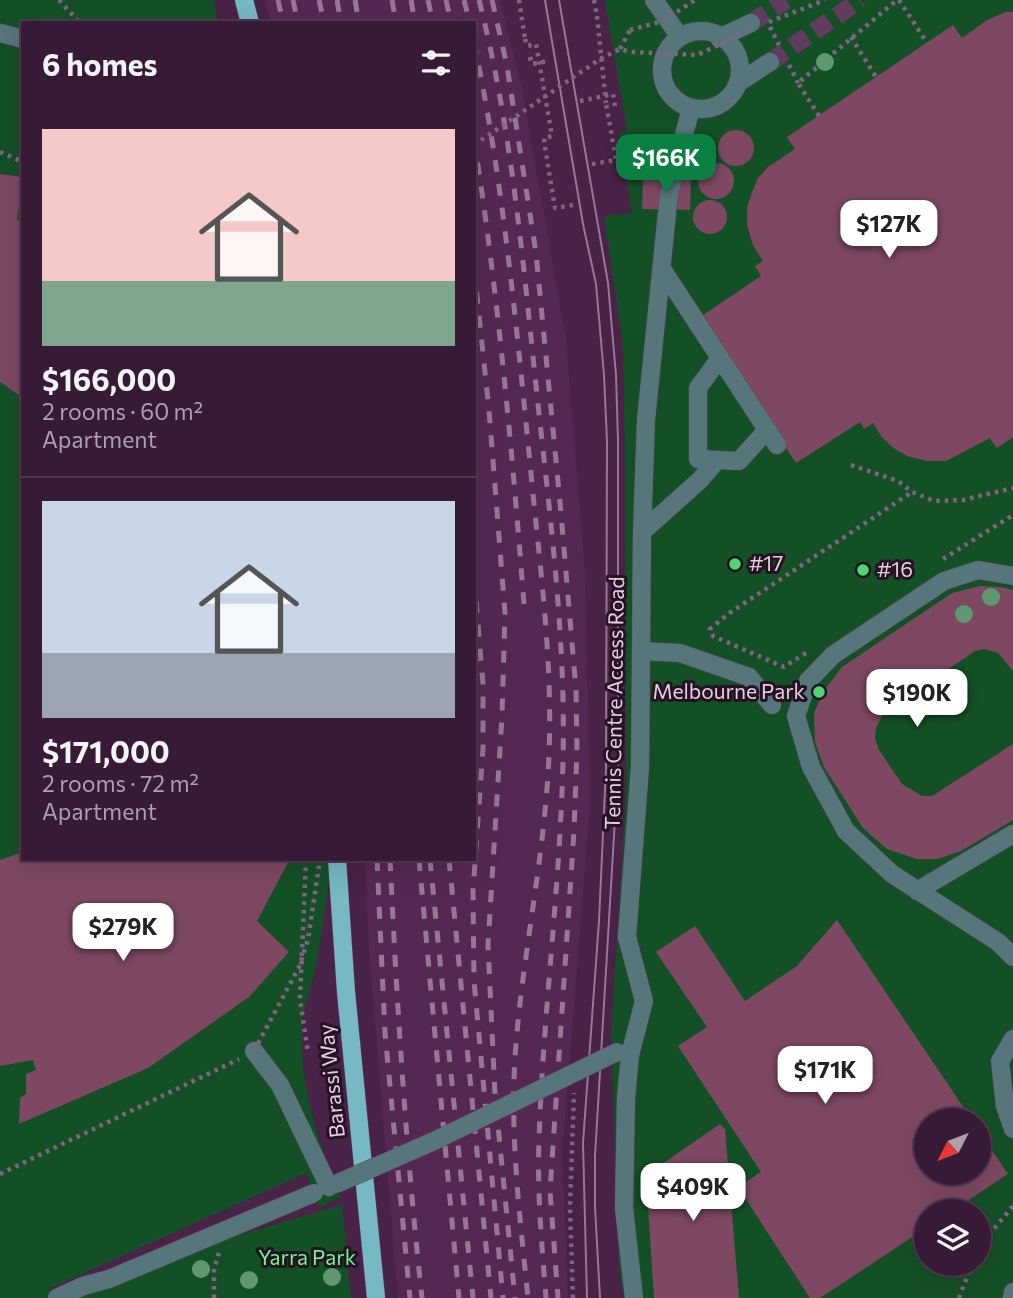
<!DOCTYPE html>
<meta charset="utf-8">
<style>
:root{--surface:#371a35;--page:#3e233d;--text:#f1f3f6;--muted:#aaa1ad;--line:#513850;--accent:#0b8043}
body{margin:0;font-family:Commissioner,sans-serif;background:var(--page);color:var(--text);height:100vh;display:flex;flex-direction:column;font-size:26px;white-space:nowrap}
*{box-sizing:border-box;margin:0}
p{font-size:23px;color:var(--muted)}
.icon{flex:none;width:38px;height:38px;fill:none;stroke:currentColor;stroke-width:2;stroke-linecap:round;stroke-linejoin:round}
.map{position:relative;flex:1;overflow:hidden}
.sheet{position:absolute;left:21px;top:21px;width:455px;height:840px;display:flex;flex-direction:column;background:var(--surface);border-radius:0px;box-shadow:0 7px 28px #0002,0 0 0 2px var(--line)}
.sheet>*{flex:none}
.needle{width:46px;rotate:228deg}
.buttons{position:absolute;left:914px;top:1108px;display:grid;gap:14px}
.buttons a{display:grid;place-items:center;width:77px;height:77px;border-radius:50%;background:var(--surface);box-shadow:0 7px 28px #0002,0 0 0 2px var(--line);font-size:35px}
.price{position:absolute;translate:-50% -60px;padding:0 16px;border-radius:14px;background:#fff;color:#222;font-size:23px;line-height:46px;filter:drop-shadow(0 2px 4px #0008)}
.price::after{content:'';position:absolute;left:50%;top:42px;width:21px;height:16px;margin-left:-10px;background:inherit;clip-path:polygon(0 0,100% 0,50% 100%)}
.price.on{background:var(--accent);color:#fff}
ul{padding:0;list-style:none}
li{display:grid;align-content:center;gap:14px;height:371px;padding:0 21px}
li+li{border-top:2px solid var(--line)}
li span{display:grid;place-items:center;height:217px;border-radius:0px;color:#555}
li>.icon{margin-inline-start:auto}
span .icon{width:126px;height:126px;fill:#fffc;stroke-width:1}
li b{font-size:30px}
h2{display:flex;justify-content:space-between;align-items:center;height:84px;padding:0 21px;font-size:30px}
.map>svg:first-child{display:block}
</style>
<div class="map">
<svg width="1013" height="1298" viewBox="0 0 1013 1298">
<rect width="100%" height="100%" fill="#492247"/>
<!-- built -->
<path fill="#552853" d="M 265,0 L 500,0 L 522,89 L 566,339 L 585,574 L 590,803 L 562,1154 L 568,1298 L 398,1298 L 369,946 L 365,859 L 474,859 L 474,23 L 270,23 Z"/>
<!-- green -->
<path fill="#145026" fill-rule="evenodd" d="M 0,0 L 214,0 L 218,23 L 23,23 L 23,859 L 332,859 C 327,893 323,927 317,961 C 314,980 305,999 303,1019 C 297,1079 317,1142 341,1196 L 320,1208 L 306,1173 L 44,1291 L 342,1205 L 351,1298 L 0,1298 Z
M 605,0 L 1013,0 L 1013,1298 L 624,1298 L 619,1270 L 611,1035 L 626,794 L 625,458 L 623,344 L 604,216 L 632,213 L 619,133 L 627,130 ZM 926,1120 L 978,1120 L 978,1172 L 926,1172 ZM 926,1211 L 978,1211 L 978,1264 L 926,1264 Z"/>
<!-- building -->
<path fill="#7e4863" d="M 1006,12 L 1013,12 L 1013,437 L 997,448 L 990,438 L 946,461 L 927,461 L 907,456 L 892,447 L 881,436 L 873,423 L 864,429 L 860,422 L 796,463 L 700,317 L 761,276 L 755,266 L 763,261 L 753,245 L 747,225 L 747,208 L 752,192 L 758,178 L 768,167 L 795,149 L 787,137 L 953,25 L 962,38 L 987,20 Z
M718 148a18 18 0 1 1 36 0a18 18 0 1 1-36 0Z
M698 181a18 18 0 1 1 36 0a18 18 0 1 1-36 0Z
M 0,174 L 23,177 L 17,220 L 23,223 L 23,398 L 0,382 Z
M 643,178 L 691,180 L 690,210 L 642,209 Z
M693 217a17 17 0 1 1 34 0a17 17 0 1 1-34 0Z
M 980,586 L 1001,587 L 1013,590 L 1013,671 L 998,653 L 984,649 L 975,651 L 884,713 L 876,728 L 875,739 L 879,750 L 902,784 L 922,796 L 932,796 L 1013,744 L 1013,820 L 961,851 L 938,859 L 917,859 L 887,849 L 863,828 L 824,767 L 815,742 L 814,713 L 825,689 L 842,667 L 952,593 Z
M 23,852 L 23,859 L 290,859 L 257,921 L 289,952 L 249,997 L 148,1068 L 19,1124 L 20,1098 L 26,1094 L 26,1074 L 36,1070 L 33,1060 L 0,1066 L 0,860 Z
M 837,920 L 972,1120 L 926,1120 L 926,1172 L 978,1172 L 978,1130 L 1008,1174 L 952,1211 L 926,1211 L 926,1228 L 820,1298 L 810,1298 L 738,1187 L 761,1172 L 678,1046 L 707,1027 L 656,952 L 695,926 L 745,1001 L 797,966 Z
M 720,1124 L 725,1129 L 739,1298 L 654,1298 L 646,1175 Z"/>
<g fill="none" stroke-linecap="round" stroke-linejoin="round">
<!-- minor-tunnel -->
<path stroke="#613c5e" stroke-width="18" stroke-dasharray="18 9" stroke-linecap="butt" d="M 751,23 L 786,0
M 770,62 L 860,0"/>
<!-- minor casing -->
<g stroke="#654163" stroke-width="19">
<path id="minor" d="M 654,0 L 680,37
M662 70a39 39 0 1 1 78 0a39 39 0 1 1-78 0Z
M 0,33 L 23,39
M 719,38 L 751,23
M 738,83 L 770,62
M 662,269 L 777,445
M 720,358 L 698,388 L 698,459 L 739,461 L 767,430
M 642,532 L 700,480 L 717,460
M 1013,576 L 978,570 L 944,581 L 833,655 L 808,681 L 796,716 L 811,767 L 846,831 L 892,874 L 998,942 L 1013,957
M 641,651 L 680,653 L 749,677 L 772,705
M 917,891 L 1013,834
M 1013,1039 L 1000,1061 L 1005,1106 L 1013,1129
M 254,1051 L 280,1085 L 329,1187
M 57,1298 L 83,1286 L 109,1279
M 634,1298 L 624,1208 L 626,1098 L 630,1055 L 644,1001 L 627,937 L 640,767 L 642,532 L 646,420 L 669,193 L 691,108
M 1012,1298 L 1013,1292"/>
</g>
<!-- major casing -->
<g stroke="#654163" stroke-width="19">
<path id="major" d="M 244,0 L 250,23
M 337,859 L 346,992 L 376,1298"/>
</g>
<!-- path -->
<path stroke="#846282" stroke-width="4.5" stroke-dasharray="3.5 5" stroke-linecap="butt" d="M 59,0 L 80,23
M 519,0 L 525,39
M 594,0 L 597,16
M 899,0 L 927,43
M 769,22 L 825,0
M 770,27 L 779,45
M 851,37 L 876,77
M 620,49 L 630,30
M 530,57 L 532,64 L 548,61
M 789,65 L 798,83
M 580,101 L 613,94 L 615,106
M 819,116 L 798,83 L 897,0
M 545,147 L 555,208 L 573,205
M 0,152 L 23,162
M 592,164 L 616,160 L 606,103
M 851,465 L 898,481 L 912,492 L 934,501 L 963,500 L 1013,488
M 943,559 L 1013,515
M 806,653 L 784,667 L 713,636 L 710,629 L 728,614 L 912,492
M 306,859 L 300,999 L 308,1053
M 0,1174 L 239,1059
M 978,1248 L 1013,1206
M 214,1298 L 214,1269 L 219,1253
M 573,1298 L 570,1207 L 574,1093
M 959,1298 L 972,1264"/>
<!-- minor -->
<use href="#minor" stroke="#57767b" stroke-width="18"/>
<!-- major -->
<use href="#major" stroke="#76b8c3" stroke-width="18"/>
<!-- tram -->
<path stroke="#977795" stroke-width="2" d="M 545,0 L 583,224 L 596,284 L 604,375 L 607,442 L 606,768 L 599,921 L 583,1143 L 587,1298
M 559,0 L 608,283 L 616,375 L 618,441 L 618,768 L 595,1156 L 595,1207 L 600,1298"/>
<!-- rail -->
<path stroke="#977795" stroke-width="5" stroke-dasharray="12 12" stroke-linecap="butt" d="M 278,0 L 283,23
M 293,0 L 298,23
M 319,0 L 324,23
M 337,0 L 341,23
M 355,0 L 359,23
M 392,0 L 396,23
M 411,0 L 415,23
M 428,0 L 433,23
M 446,0 L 451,23
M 464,0 L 470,23
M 479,0 C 512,129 523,263 537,395 C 550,516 566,640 563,761 C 560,888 543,1014 539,1141 C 537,1194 542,1246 546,1298
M 492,0 L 507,66 L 536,253 L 560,502 L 576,690 L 577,750 L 574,831 L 550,1191 L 558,1298
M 474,42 C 503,181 516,322 530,463 C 539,560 553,658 549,755 C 545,856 522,956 515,1057 C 510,1138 520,1218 528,1298
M 474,139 C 498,293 512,449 524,604
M 474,268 L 489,410 L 505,613 L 502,716 L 488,945 L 495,1095 L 515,1298
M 474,577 L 483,684 L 483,748 L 473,891 L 474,981 L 503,1298
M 377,859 L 385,1033 L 410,1298
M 390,859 C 397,1006 406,1152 422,1298
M 419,859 L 459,1298
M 430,859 L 473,1298
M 449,859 L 491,1298"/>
<!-- minor-bridge casing -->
<g stroke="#654163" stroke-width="19" stroke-linecap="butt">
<path id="minor-bridge" d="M 336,1184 L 434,1141 L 617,1052
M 109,1279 L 314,1193"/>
</g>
<!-- path-bridge -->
<path stroke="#846282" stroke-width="4.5" stroke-dasharray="3.5 5" stroke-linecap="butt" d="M 597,16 L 606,103
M 630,30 L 663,21 L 695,0
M 525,39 L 527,46 L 536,44 L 552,136 L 544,138 L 545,147
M 530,57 L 532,64 L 539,63
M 474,145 L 600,59 L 620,49 L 631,52 L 697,55 L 752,29
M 254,1051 L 299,967 L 308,940 L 320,859"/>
<!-- minor-bridge -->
<use href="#minor-bridge" stroke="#57767b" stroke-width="18"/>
</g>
<!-- trees -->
<g fill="#5e9770">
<circle cx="825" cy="62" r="9"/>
<circle cx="991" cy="597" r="9"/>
<circle cx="964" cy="614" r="9"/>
<circle cx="201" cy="1269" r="9"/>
<circle cx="332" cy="1277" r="9"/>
<circle cx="249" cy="1280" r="9"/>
</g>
<!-- markers -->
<g fill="#4ed675" stroke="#251324" stroke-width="2.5">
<circle cx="735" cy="564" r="7"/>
<circle cx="863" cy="570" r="7"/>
<circle cx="819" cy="692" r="7"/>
</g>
<g text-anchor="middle" stroke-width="6" stroke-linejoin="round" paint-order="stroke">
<!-- poi labels -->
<g font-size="21" fill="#e6cde3" stroke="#251324" text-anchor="start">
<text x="749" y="571">#17</text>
<text x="877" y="577">#16</text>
<text x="805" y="699" text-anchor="end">Melbourne Park</text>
</g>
<!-- street labels -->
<g font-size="21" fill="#e6cde3" stroke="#251324">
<text transform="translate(615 703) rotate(-89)" y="7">Tennis Centre Access Road</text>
<text transform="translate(332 1081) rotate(-96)" y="7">Barassi Way</text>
</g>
<!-- park labels -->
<g font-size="21" fill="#6ff691" stroke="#251324">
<text x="307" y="1265">Yarra Park</text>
</g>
</g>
</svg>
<div class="buttons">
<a><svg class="needle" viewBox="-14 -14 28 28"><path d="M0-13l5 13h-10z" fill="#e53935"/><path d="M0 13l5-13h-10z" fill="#aaa1ad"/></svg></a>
<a><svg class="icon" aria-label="layers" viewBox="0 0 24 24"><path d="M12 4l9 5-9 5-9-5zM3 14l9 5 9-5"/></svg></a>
</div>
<b class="price on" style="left:666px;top:194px">$166K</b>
<b class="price" style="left:889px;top:260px">$127K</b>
<b class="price" style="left:917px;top:729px">$190K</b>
<b class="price" style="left:123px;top:963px">$279K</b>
<b class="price" style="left:825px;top:1106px">$171K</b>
<b class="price" style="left:693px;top:1223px">$409K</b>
<section class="sheet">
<h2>6 homes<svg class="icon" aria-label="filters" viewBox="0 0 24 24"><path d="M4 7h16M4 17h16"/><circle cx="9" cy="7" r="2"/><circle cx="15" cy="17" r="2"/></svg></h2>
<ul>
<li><span style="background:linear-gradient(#f6c9c9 70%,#7fa58c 0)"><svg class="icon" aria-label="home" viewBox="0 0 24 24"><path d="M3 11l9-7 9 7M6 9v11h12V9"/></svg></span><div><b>$166,000</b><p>2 rooms · 60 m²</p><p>Apartment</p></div></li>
<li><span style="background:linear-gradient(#c9d6e8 70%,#9aa5b1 0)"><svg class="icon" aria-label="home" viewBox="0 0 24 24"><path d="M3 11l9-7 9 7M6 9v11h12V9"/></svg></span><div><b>$171,000</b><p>2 rooms · 72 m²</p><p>Apartment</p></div></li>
</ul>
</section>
</div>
